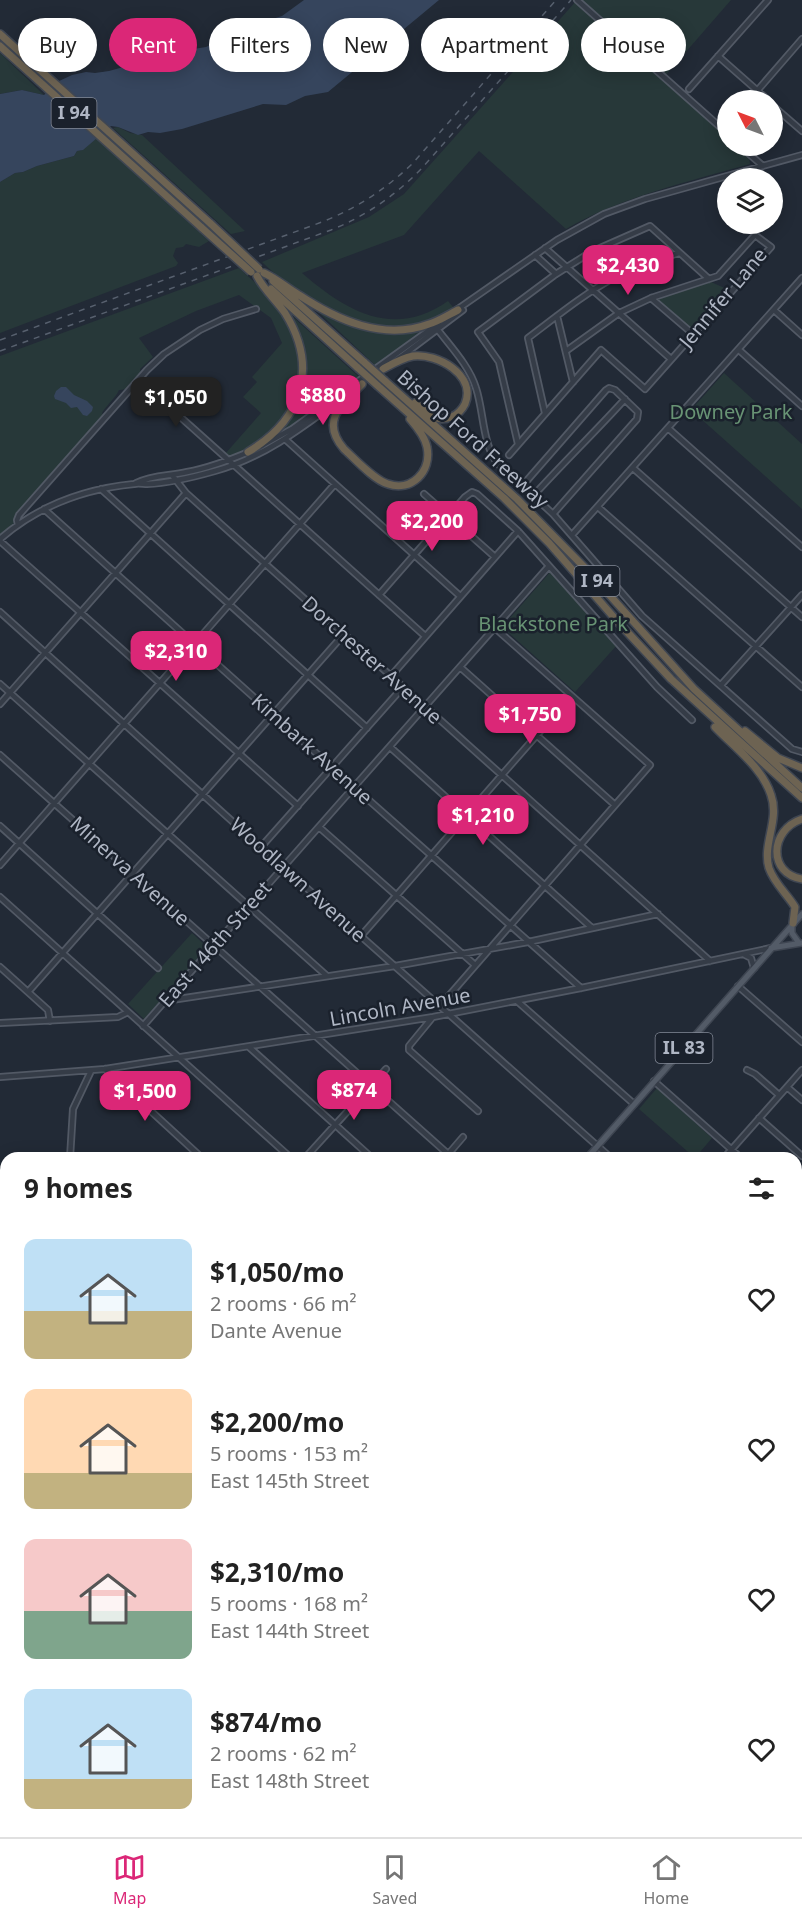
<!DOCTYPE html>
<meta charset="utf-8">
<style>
:root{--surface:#fff;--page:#f2f2f2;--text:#222;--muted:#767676;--line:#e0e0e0;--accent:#db2777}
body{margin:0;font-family:"Noto Sans",sans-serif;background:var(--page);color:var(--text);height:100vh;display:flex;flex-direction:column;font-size:22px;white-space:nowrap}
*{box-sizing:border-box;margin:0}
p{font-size:20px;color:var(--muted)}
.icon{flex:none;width:33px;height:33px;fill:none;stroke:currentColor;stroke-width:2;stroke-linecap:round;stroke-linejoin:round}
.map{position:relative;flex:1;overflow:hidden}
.details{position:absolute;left:0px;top:1152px;width:802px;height:686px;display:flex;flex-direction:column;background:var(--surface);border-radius:18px 18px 0 0;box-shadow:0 3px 15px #0003}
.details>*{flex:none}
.banner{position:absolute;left:18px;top:18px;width:766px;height:54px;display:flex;gap:12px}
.needle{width:39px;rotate:312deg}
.tools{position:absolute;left:717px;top:90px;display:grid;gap:12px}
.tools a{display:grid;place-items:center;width:66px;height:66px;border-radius:50%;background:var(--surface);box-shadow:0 3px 15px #0003;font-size:30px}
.price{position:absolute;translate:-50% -51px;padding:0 14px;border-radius:12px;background:var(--accent);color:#fff;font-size:20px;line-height:39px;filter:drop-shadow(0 2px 3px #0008)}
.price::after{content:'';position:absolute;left:50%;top:36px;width:18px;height:14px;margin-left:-9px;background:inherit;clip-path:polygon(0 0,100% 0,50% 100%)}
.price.current{background:#222;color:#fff}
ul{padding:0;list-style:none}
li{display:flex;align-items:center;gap:18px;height:150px;padding:0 24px}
li span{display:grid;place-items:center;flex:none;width:168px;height:120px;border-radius:12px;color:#555}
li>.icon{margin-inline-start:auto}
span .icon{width:72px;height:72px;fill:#fffc;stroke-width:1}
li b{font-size:26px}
h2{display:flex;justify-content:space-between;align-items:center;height:72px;padding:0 24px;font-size:26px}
.chip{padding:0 21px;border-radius:27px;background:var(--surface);box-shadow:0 3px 15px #0003;font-size:21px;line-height:54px}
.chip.current{background:var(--accent);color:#fff}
.tab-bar{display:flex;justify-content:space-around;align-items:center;height:84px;border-top:2px solid var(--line);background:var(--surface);font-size:16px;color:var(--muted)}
.tab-bar a{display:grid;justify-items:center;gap:3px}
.tab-bar .current{color:var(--accent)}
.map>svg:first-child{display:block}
</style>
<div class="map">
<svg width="802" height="1837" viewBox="0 0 802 1837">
<rect width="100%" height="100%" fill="#222a36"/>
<!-- green -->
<path fill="#273839" d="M 577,0 L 731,0 L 665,76 L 596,16 L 594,18 L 727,138 L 728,146 L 735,146 L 749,158 L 750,164 C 688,182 623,196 566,229 L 479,151 L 404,235 L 302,273 C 347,312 394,339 448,301 L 453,307 L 453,310 C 438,315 426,323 410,326 C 356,336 299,297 262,262 L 369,217 L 404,194 Z
M 0,53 L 44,95 L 22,90 L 0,94 Z
M 118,127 L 130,133 L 142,135 L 245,231 L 231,234 L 113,128 Z
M 96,138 L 209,241 L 199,247 L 186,244 L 183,247 L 176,248 L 173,256 L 178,263 L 176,266 L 0,333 L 0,182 L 15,173 L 23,172 L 37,166 L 74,156 L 77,151 L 82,150 Z
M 239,268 L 260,287 L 287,321 L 300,356 L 301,371 L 294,402 L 272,432 L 233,457 L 228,457 L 225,454 L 261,413 L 243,397 L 257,382 L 252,377 L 282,343 L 271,318 L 239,295 L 196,311 L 139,338 L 153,357 L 140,369 L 141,373 C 135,380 129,391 119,390 C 115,399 107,404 102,413 L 104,416 L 16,516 L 14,523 L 0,535 L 0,356 Z
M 711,282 L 729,290 L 692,331 L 658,300 L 659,297 Z
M 313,307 C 336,318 360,332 386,333 C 398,333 412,328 423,329 L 376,366 Z
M 292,316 L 360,378 L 276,437 C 279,430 288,423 293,415 C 314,378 301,354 290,317 Z
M 724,373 L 802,444 L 802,509 L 691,410 Z
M 552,570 L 617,645 L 575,692 L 502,627 Z
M 192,933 L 208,948 L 144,1019 L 128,1004 Z
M 657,1088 L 712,1138 L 695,1158 L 639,1109 Z"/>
<!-- water -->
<path fill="#36455d" d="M 304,0 L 439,0 L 328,92 L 305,96 L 286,105 L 263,104 L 182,129 L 160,133 L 148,132 L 138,135 L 118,127 L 111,126 L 83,150 L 77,151 L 74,156 L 37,166 L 23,172 L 15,173 L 0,182 L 0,94 L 22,90 L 44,95 L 57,82 L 72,75 L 86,72 L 95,73 L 109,71 L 181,51 L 206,47 L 250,26 L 282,16 Z
M 61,387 L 66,387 L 74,395 L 87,401 L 93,407 L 92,411 L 87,416 L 83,415 L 77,407 L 71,408 L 66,403 L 55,399 L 54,396 L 56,391 Z"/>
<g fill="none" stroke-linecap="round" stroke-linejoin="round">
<!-- minor casing -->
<g stroke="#525965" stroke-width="8">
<path id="minor" d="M 577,0 L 728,134
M 718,56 L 768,100
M 689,89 L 768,0
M 757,91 L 802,39
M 772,105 L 802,131
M 740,146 L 763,166
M 545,248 L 671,359
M 535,255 L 556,274
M 651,298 L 693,334
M 774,310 L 802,335
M 455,311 L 557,240 L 604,214 L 645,199 L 802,155
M 557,316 L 573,382
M 435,326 C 449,345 469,365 476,388 C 484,412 482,444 498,464 L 553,514 L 642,616 L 792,749 L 802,752
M 739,350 L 802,406
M 398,359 L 463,310
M 139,380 L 425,636
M 545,413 L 528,338 C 557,316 585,293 617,276 C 637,266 658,259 679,253
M 669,429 L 802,547
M 285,439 L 460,596
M 518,444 L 499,362 L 478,332 L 556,274 L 591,252 L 650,226 L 709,279
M 261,446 L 292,429 L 439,323
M 509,455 L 601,350 L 645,389 L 771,247 L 755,235 L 718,276 L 651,298 L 619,313 L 566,351
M 633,468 L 802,617
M 172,475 L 186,493 L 710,961
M 136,483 C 152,475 169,476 187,472 C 209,468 230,460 251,451
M 523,485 L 606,390 L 609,388 L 615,390 L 638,412 L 637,419 L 553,514
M 101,489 L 367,728
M 424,494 L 495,557
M 534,495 C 564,462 595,432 625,399
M 598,507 L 802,687
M 44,509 L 354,787 L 581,988
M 18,525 L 17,520 L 19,515 L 147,370 L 164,354 L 200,330 L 223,319 L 256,309
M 572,535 L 802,278
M 0,539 C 38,506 83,489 134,484 C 138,483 143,484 147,484 C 170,483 194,477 215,471 C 266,457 307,424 349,393
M 0,541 L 298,806
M 379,595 L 465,497 L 472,492 L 477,494 L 518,531 L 657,687 L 692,720
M 0,612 L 283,867 L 611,1158
M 460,667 L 615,805
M 391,676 L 518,531
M 0,684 L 327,976
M 721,685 L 802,595
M 0,704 L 186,493
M 390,747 L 592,928
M 0,755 L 448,1154
M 0,826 L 158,968
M 319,827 L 475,965
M 261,847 L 403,687
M 0,865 L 334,485
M 0,897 L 291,1158
M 361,936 L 571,696
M 745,955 L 751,958 L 754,968
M 0,967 L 48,1010 L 50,1021
M 738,986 L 802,1042
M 28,992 L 344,634
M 165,1001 L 395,966 L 528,942 L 658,914
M 517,1001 L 634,1104
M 440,1006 L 650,765 L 495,628
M 432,1018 L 409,1046 L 409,1050 L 478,1111
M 0,1023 L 118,1017 L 128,1012
M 143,1026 L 549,566
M 249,1047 L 372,1158
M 105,1069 L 202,1158
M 747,1070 L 755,1074 L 779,1095
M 0,1077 L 105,1069 L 433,1017 L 581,988 L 771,948
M 654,1081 L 741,1158
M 787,1087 L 802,1100
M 759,1118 L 802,1156
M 70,1158 L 73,1109 L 91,1071
M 305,1158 L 386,1069
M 445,1158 L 463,1137
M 724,1158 L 802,1070
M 796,1208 L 802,1213
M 796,1265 L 802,1259
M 0,1319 L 6,1319
M 796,1323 L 802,1327
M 0,1365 L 6,1365
M 796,1374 L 802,1374
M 0,1412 L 6,1413
M 0,1467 L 6,1472
M 796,1518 L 802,1523
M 0,1539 L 6,1544
M 796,1560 L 802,1554
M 796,1606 L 802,1611
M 0,1609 L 6,1615
M 0,1656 L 6,1649
M 796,1677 L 802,1682
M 0,1680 L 6,1685
M 796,1718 L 802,1712
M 796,1749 L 802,1754
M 0,1750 L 6,1756
M 796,1821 L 802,1826
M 0,1825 L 6,1830
M 8,1832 L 14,1837
M 91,1832 L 98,1837
M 171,1832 L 177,1837
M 251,1832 L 257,1837
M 330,1832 L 337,1837
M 410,1832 L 416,1837
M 674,1832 L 676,1837
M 121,1837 L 126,1832
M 264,1837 L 269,1832
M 550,1837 L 555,1832
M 617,1837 L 622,1832
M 724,1837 L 724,1832"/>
</g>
<!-- major casing -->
<g stroke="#3e4551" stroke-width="8">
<path id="major" d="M 792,926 L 792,933 L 799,943
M 771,948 L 802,943
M 587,1158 L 802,914
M 0,1813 L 6,1806
M 730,1832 L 736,1837"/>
</g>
<!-- highway casing -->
<g stroke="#3f4652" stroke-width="10">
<path id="highway" d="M 0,34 L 211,224
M 0,46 L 202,228
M 264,273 C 277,279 287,288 299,295 C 337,320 383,341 429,324 C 439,321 448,315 458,310
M 273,281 L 365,363
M 271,289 L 358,368
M 383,369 C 392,364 402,358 413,356 C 437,353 477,375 465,404 C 462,410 458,414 452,417 C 446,419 439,419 434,417 C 427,414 421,407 415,403
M 385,381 L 517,499 L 587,570 L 694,689 L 802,788
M 362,384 C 343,404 319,420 344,449 C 355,459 374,480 388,484 C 411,492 432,472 427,447 C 425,437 417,427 410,419
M 378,386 L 504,498 L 549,543 L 617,621 L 671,679 L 802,798
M 248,452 C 302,420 319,368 285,313 C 276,300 264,290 257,276
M 715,727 C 734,747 762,767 771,795 C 780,820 762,844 769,868 C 774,883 787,894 795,907 L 793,923
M 745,731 L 778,758 L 802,768
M 802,819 C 769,830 768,874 802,879"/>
</g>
<!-- minor -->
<use href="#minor" stroke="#353c47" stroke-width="4.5"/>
<!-- major -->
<use href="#major" stroke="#535b67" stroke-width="5"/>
<!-- highway -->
<use href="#highway" stroke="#6d6352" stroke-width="7"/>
<!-- rail -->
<path stroke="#57606e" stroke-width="1.5" stroke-dasharray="6 6" stroke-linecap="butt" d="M 0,340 L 322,222 C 357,208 386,189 413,163 L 556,0
M 0,351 L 331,230 C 366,216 396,195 422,168 L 571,0"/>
<!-- highway-bridge casing -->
<g stroke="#3f4652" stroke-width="10" stroke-linecap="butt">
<path id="highway-bridge" d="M 211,224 L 259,269
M 202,228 L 251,272
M 365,363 L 385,381
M 358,368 L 378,386"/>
</g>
<!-- highway-bridge -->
<use href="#highway-bridge" stroke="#6d6352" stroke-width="7"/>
</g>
<g text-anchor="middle" stroke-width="5" stroke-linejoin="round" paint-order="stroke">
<!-- shield labels -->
<g fill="#1a212c" stroke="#828996" stroke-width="1.5">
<rect x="51.5" y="98" width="45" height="30" rx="4.5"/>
<rect x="574.5" y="566" width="45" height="30" rx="4.5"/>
<rect x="655.5" y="1033" width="57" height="30" rx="4.5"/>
</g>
<g font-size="18" font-weight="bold" fill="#afb6c4">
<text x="74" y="119">I 94</text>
<text x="597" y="587">I 94</text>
<text x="684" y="1054">IL 83</text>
</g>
<!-- street labels -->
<g font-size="20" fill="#afb6c4" stroke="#1a212c">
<text transform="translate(723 298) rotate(-50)" y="7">Jennifer Lane</text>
<text transform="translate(473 439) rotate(42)" y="7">Bishop Ford Freeway</text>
<text transform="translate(372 660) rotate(42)" y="7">Dorchester Avenue</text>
<text transform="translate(312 749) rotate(42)" y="7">Kimbark Avenue</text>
<text transform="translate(130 871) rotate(42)" y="7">Minerva Avenue</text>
<text transform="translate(298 880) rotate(42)" y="7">Woodlawn Avenue</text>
<text transform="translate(215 944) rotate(-49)" y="7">East 146th Street</text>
<text transform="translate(400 1007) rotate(-10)" y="7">Lincoln Avenue</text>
</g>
<!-- park labels -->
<g font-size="20" fill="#689374" stroke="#1a212c">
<text x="731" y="419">Downey Park</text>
<text x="553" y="631">Blackstone Park</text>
</g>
</g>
</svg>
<div class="tools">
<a><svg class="needle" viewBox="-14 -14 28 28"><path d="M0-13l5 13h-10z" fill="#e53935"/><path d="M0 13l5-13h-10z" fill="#767676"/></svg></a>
<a><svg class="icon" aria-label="layers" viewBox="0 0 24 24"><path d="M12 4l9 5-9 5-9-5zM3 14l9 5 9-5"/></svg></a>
</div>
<b class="price" style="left:628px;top:296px">$2,430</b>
<b class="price" style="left:323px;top:426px">$880</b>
<b class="price current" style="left:176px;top:428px">$1,050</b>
<b class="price" style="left:432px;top:552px">$2,200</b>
<b class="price" style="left:176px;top:682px">$2,310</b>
<b class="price" style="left:530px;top:745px">$1,750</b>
<b class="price" style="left:483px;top:846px">$1,210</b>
<b class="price" style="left:354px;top:1121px">$874</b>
<b class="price" style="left:145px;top:1122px">$1,500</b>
<div class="banner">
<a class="chip">Buy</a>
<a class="chip current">Rent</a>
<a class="chip">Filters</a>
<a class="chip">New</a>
<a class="chip">Apartment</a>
<a class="chip">House</a>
</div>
<section class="details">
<h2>9 homes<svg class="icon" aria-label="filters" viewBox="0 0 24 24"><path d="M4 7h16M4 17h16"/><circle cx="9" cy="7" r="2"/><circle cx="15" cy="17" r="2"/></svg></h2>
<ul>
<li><span style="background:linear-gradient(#bfe0f5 60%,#c2b280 0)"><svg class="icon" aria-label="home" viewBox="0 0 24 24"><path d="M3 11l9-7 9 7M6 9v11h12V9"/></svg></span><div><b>$1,050/mo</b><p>2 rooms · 66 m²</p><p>Dante Avenue</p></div><svg class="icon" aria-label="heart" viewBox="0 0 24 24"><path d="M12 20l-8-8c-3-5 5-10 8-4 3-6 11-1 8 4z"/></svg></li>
<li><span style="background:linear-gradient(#ffd9b3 70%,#c2b280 0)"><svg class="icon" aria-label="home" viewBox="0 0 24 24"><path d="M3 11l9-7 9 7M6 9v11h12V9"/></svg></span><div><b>$2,200/mo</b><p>5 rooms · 153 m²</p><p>East 145th Street</p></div><svg class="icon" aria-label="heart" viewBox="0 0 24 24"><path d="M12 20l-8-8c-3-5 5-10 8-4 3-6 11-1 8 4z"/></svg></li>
<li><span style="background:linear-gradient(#f6c9c9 60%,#7fa58c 0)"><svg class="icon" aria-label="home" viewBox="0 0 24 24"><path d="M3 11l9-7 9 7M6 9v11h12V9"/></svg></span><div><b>$2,310/mo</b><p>5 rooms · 168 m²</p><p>East 144th Street</p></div><svg class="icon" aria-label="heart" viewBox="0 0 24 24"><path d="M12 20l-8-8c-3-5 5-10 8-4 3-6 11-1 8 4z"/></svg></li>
<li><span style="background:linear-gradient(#bfe0f5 75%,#c2b280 0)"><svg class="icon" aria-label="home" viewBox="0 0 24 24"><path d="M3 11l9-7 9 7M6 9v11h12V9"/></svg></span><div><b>$874/mo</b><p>2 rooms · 62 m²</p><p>East 148th Street</p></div><svg class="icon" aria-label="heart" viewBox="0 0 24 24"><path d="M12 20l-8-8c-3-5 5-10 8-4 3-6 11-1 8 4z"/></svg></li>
</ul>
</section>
</div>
<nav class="tab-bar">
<a class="current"><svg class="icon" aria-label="map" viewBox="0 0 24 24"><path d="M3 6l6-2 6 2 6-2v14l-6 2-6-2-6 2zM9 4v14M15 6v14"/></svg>Map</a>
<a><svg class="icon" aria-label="saved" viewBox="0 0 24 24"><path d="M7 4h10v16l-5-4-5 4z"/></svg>Saved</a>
<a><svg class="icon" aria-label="home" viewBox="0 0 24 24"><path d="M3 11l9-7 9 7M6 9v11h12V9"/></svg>Home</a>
</nav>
